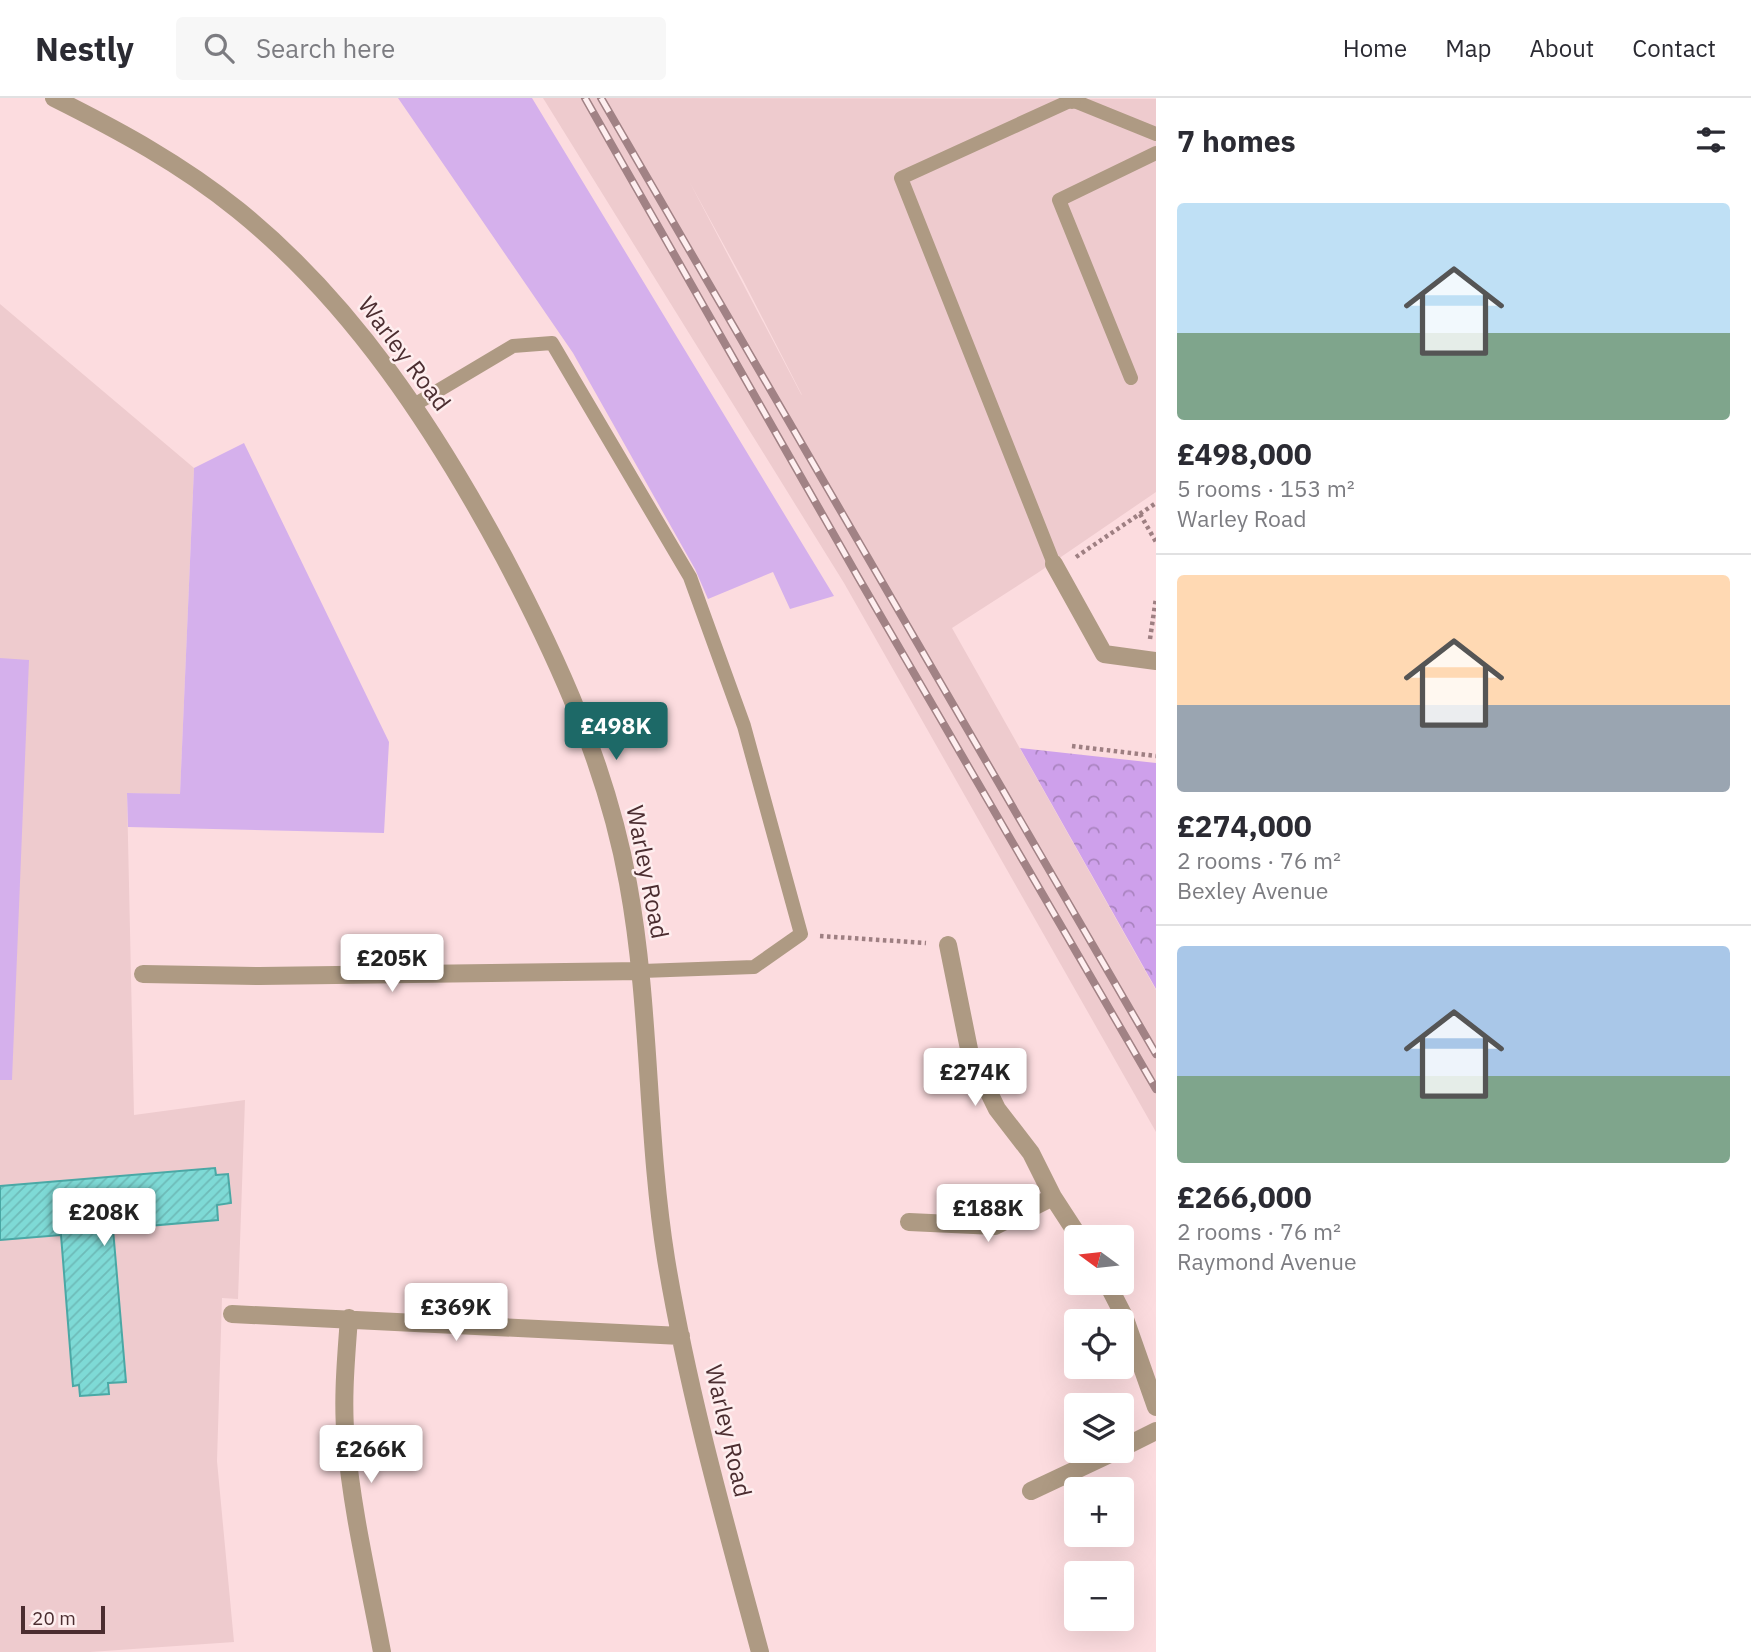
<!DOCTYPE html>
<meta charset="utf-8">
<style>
:root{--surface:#fff;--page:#f7f7f7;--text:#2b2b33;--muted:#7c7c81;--line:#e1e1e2;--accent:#1d6967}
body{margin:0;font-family:"IBM Plex Sans",sans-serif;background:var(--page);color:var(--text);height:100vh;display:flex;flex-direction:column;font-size:26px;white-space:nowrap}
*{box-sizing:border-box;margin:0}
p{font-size:23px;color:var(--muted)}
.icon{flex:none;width:38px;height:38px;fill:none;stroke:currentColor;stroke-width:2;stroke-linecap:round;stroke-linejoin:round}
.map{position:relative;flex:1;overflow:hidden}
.side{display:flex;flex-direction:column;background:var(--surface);width:595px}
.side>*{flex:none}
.needle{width:46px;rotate:285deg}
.fabs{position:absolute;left:1064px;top:1127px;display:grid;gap:14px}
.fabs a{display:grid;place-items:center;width:70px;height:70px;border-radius:7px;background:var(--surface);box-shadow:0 7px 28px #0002;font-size:35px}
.scale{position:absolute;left:21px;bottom:18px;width:84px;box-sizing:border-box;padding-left:7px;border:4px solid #4b2d30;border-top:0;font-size:19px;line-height:24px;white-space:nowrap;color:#4b2d30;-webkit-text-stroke:5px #feeeef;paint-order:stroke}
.price{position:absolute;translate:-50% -60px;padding:0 16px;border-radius:7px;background:#fff;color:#222;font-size:23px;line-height:46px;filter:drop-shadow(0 2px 4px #0008)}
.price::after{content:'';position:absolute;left:50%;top:42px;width:21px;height:16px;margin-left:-10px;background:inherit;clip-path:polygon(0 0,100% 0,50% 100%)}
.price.on{background:var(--accent);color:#fff}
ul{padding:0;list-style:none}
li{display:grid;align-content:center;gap:14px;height:371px;padding:0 21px}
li+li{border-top:2px solid var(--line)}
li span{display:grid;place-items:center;height:217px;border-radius:7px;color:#555}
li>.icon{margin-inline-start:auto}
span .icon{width:126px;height:126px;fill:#fffc;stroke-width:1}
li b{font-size:30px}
h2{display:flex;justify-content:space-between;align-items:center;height:84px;padding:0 21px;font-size:30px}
header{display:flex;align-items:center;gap:42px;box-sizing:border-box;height:98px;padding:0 35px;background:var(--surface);border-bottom:2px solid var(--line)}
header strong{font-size:33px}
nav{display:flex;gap:38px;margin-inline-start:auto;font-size:24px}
.search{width:490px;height:63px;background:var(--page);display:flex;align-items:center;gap:18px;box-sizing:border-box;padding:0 24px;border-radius:7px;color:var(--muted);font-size:26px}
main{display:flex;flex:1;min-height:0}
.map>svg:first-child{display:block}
</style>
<header>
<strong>Nestly</strong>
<div class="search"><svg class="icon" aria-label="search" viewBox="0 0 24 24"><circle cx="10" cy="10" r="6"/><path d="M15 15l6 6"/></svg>Search here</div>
<nav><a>Home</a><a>Map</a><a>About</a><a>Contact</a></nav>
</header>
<main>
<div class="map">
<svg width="1156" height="1554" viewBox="0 0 1156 1554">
<defs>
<pattern id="forest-crowns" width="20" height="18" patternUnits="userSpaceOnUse" patternTransform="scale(1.75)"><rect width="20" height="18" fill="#cea0eb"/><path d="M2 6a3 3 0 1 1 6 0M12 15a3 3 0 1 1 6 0" fill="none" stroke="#a983bf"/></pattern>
<pattern id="building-hatch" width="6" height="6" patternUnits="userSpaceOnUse" patternTransform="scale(1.75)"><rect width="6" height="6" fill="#7edad6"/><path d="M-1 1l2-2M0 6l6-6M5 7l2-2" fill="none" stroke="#6ebbb8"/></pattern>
</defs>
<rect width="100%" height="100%" fill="#fcdcdf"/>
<!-- built -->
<path fill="#eecbce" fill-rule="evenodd" d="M 543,0 L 1156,1 L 1156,394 L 1039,474 L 952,530 L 1156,892 L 1156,1034 L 844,485 ZM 689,83 L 743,182 L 802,297 L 801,296 Z
M 0,206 L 194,370 L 180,697 L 127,695 L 134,1017 L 245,1002 L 238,1201 L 222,1200 L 217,1363 L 234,1544 L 90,1554 L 0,1554 Z"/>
<!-- green -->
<path fill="#d5b0ec" d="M 398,0 L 532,0 L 834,498 L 790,511 L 773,474 L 708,501 L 695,471 L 573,255 Z
M 244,345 L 389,644 L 384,735 L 128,729 L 127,695 L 180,696 L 194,370 Z
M 0,560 L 29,562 L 12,982 L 0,982 Z"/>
<!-- forest -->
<path fill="url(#forest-crowns)" d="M 1020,650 L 1156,665 L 1156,891 Z"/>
<!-- building -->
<path fill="url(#building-hatch)" stroke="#4aa8a5" stroke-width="2" d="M 215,1070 L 216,1077 L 228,1076 L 231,1105 L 217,1107 L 218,1122 L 113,1131 L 126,1284 L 108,1285 L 109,1296 L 80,1298 L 79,1287 L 73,1288 L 61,1137 L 0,1142 L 0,1088 Z"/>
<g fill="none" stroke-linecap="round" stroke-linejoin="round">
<!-- path -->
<path stroke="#9e7f82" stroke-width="4.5" stroke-dasharray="3.5 3.5" stroke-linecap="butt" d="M 1140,416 L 1156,444
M 1076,459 L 1156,405
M 1150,541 L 1156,500
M 1072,648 L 1156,658
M 820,838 L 926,845"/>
<!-- lane -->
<path stroke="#ae9a83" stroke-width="14" d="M 1131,280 L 1059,102 L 1156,55
M 414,307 L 513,248 L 552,245 L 690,479 L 744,628 L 801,836 L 754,869 L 642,873
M 1054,466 L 901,80 L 1072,2 L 1156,36"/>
<!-- street -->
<path stroke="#ae9a83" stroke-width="18" d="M 54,0 C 120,33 181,66 238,112 C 353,205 435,331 504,459 C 559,563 607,669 628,785 C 651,910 646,1036 666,1161 C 688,1294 725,1424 760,1554
M 1072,0 L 1072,2
M 1054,466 L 1104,556 L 1156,563
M 948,847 L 970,956 L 997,1011 L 1031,1055 L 1053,1099 L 1079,1139
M 143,876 L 259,878 L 642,873
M 909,1124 L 995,1128 L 1053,1099
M 1107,1185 L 1124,1218 L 1156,1309
M 232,1216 L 681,1238
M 349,1220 C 346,1261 342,1303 346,1343 C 352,1414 369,1484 382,1554
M 1122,1350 L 1156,1333
M 1031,1393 L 1116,1353"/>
<!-- rail casing -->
<g stroke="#a18285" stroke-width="8">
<path id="rail" d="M 585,0 L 858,479 L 1156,991
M 601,0 L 1156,956"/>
</g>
<!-- rail -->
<use href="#rail" stroke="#feeeef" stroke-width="5" stroke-dasharray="16" stroke-linecap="butt"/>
</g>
<g text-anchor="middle" stroke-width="5" stroke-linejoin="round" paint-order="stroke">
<!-- street labels -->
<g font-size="24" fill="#4b2d30" stroke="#feeeef">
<text transform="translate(404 256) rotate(53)" y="8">Warley Road</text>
<text transform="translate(647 774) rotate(79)" y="8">Warley Road</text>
<text transform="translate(728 1333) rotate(77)" y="8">Warley Road</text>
</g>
</g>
</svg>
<div class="fabs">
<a><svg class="needle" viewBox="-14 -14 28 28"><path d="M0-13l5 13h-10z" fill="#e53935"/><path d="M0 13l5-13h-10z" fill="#7c7c81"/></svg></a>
<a><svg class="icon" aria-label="locate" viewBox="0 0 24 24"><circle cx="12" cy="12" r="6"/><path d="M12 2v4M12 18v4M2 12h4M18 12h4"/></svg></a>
<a><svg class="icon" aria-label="layers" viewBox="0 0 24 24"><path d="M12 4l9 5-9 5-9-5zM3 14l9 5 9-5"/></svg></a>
<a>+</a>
<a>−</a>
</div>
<div class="scale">20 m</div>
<b class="price on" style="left:616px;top:664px">£498K</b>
<b class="price" style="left:392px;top:896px">£205K</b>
<b class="price" style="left:975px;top:1010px">£274K</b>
<b class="price" style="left:988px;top:1146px">£188K</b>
<b class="price" style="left:104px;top:1150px">£208K</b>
<b class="price" style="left:456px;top:1245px">£369K</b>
<b class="price" style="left:371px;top:1387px">£266K</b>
</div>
<section class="side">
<h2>7 homes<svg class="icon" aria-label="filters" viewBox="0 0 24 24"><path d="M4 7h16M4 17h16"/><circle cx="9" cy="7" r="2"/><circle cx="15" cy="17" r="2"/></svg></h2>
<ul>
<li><span style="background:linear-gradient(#bfe0f5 60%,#7fa58c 0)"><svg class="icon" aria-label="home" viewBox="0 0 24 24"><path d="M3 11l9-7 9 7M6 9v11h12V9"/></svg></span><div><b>£498,000</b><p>5 rooms · 153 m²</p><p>Warley Road</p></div></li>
<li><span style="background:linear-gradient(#ffd9b3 60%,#9aa5b1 0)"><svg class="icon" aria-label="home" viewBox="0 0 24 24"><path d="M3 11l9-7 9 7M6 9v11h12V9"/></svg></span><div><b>£274,000</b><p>2 rooms · 76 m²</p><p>Bexley Avenue</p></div></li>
<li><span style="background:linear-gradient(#a9c7e8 60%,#7fa58c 0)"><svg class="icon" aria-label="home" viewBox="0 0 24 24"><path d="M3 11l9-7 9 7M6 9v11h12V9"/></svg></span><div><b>£266,000</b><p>2 rooms · 76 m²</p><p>Raymond Avenue</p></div></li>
</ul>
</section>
</main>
